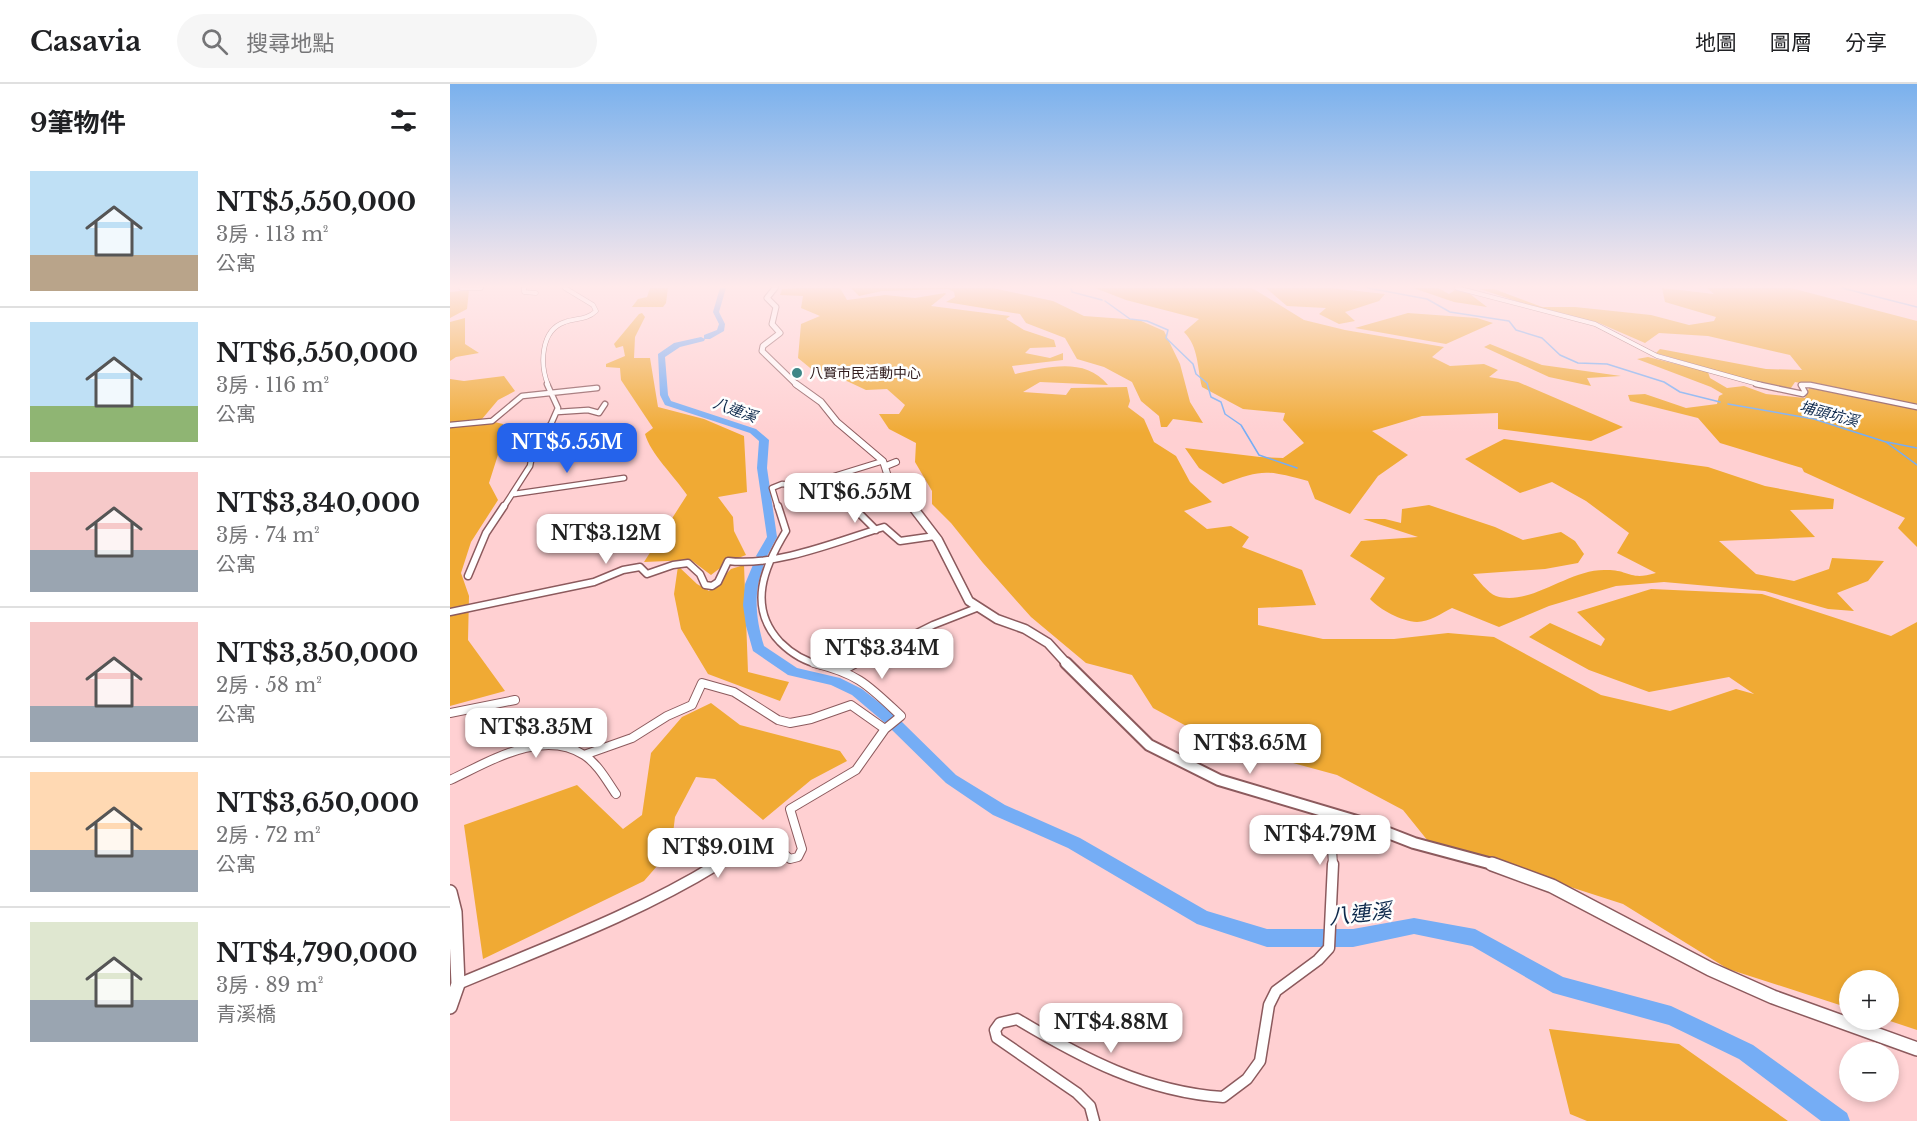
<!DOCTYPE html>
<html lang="zh-TW">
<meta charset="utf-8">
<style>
:root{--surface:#fff;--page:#f6f6f6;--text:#202124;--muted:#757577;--line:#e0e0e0;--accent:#2563eb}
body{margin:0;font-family:"Libre Baskerville","Noto Sans TC",serif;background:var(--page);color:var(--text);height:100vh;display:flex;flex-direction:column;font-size:22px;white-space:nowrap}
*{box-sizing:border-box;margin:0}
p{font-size:20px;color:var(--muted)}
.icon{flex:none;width:33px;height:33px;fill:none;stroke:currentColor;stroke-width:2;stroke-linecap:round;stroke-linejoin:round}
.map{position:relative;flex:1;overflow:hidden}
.drawer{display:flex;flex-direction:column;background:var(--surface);width:450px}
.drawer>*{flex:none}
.tools{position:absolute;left:1389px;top:886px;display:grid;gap:12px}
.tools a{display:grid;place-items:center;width:60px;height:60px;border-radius:50%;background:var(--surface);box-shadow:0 3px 9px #0003;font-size:30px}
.price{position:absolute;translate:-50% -51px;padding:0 14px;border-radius:12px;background:#fff;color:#222;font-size:20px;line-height:39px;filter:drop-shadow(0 2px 3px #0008)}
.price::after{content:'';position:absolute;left:50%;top:36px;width:18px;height:14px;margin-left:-9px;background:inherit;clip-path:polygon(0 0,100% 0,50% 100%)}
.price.active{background:var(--accent);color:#fff}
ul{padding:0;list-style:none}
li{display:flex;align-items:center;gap:18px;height:150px;padding:0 30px}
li+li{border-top:2px solid var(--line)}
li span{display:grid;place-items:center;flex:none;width:168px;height:120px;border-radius:0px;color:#555}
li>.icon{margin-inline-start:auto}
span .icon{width:72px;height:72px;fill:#fffc;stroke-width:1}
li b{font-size:26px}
h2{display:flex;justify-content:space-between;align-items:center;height:72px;padding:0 30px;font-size:26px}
header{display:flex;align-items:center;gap:36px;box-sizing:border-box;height:84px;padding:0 30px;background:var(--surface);border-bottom:2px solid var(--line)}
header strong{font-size:28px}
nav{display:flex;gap:33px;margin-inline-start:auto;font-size:21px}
.search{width:420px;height:54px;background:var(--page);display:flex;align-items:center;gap:15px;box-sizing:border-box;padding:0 21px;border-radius:33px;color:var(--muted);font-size:22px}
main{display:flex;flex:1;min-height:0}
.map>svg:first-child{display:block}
</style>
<header>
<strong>Casavia</strong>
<div class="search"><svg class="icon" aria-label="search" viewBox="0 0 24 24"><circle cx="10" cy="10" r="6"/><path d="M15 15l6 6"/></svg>搜尋地點</div>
<nav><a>地圖</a><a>圖層</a><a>分享</a></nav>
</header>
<main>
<section class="drawer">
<h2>9筆物件<svg class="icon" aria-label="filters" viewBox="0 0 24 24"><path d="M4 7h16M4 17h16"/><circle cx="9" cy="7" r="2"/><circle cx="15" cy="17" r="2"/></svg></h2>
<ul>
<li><span style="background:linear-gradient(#bfe0f5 70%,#b9a48a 0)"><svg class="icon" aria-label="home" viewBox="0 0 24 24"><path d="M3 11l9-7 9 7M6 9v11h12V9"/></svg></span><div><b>NT$5,550,000</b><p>3房 · 113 m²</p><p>公寓</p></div></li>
<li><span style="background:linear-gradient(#bfe0f5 70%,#8fb573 0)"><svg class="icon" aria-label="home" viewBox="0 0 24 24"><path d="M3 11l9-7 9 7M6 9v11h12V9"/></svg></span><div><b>NT$6,550,000</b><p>3房 · 116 m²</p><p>公寓</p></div></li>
<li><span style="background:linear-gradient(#f6c9c9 65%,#9aa5b1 0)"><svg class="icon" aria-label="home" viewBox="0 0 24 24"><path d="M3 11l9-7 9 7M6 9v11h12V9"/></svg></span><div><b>NT$3,340,000</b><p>3房 · 74 m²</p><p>公寓</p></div></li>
<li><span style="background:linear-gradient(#f6c9c9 70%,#9aa5b1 0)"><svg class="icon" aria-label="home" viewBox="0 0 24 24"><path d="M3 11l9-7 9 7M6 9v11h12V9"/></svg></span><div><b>NT$3,350,000</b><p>2房 · 58 m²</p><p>公寓</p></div></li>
<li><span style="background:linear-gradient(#ffd9b3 65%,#9aa5b1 0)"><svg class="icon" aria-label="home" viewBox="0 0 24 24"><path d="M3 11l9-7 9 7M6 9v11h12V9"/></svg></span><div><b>NT$3,650,000</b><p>2房 · 72 m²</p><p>公寓</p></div></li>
<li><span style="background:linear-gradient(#dfe7d0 65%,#9aa5b1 0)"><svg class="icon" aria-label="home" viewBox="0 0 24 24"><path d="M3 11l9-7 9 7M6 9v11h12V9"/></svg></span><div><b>NT$4,790,000</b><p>3房 · 89 m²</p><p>青溪橋</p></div></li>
</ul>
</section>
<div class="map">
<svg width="1467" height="1037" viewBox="0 0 1467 1037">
<rect width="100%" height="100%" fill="#ffd0d2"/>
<!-- green -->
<path fill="#f0aa34" d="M 200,204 L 218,204 L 216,219 L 213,223 L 182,223 L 188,215 L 197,213 Z
M 348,204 L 390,204 L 397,216 L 435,211 L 465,214 L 495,209 L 496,210 L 481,222 L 560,232 L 556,235 L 574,246 L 604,256 L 606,263 L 580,264 L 575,269 L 600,274 L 613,269 L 613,276 L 562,282 L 565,290 C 596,284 634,272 658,301 L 590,298 L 573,308 L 616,311 L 621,304 L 677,303 L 680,317 L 678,323 L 694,335 L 704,358 L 726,372 L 740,398 L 762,418 L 734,427 L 757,445 L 781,442 L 799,453 L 792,463 L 852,486 L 866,521 L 808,524 L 808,541 L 873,555 L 944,555 L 998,549 L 1044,553 L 1151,611 L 1220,627 L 1286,605 L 1304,610 L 1279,593 L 1199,608 L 1139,586 L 1079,553 L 1100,539 L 1151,562 L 1155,555 L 1127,528 L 1201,505 L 1312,510 L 1441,552 L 1467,538 L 1467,946 L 1437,936 L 1438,897 L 1400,897 L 1399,924 L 1278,885 L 1173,820 L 978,757 L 953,726 L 887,691 L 766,658 L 703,624 L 682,591 L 636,579 L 581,533 L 533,479 L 501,439 L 482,420 L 482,407 L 465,378 L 466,359 L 439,345 L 429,330 L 449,330 L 455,321 L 437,305 L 416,306 L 384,291 L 365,288 L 348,274 L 351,240 L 370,232 L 351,224 L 353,212 L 330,211 L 332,205 Z
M 401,204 L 543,204 L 603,217 L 634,232 L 689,236 L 714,247 L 730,280 L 740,318 L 753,339 L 723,335 L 717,343 L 711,343 L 709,332 L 691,317 L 682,298 L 654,283 L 627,275 L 615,254 L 576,239 L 570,230 L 496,218 L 505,213 L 504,208 L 498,205 L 432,207 L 409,212 Z
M 645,204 L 802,204 L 854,236 L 895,246 L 994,263 L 982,273 L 1000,282 L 1034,280 L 1048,286 L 1039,293 L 1068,298 L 1173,343 L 1141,357 L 1048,345 L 1048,329 L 972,332 L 922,347 L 958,371 L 928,392 L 900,430 L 865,415 L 858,397 C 816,386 813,385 773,400 L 749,384 L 735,364 L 810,373 L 833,374 L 854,359 L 833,336 L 835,329 L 793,325 L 752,303 C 747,284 749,263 734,248 L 749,235 L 676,216 Z
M 816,204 L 881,204 L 935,210 L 929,217 L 895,228 L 905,237 L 889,240 L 869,230 L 876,224 L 837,222 Z
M 963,204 L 988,204 L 999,210 L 1005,206 L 1020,210 L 1037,223 L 1004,218 Z
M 1212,204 L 1264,210 L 1257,204 L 1341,204 L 1467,237 L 1467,320 L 1345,298 L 1341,304 L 1327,304 L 1206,269 L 1210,265 L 1316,285 L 1352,286 L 1340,271 L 1258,252 L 1209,249 L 1195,259 L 1149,239 L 1096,227 L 1030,205 L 1044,205 L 1092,223 L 1125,223 L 1201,231 L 1239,241 L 1264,237 L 1266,233 L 1215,218 Z
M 19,206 L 17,225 L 0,234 L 0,208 Z
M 192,229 L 195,233 L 185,253 L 184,274 L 200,274 L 208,323 L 254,335 L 294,352 L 297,408 L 268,413 L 283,433 L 284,447 L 296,471 L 278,478 L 261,491 L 241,476 L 194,478 L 237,411 C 225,393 200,369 195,350 L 203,344 L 171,296 L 170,284 L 156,283 L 156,280 L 175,272 L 173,262 L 166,264 L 164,260 L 189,230 Z
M 958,229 L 1027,234 L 1043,239 L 996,260 L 905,244 Z
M 15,234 L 15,260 L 29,269 L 6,273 L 0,277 L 0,238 Z
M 1040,260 L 1092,281 L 1171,292 L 1137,294 L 1141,302 L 1099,293 L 1034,263 Z
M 1198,273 L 1258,288 L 1260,294 L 1277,304 L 1294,302 L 1316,310 L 1355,314 L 1359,304 L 1467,324 L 1467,463 L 1448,444 L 1455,434 L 1354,388 L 1352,384 L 1270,359 L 1248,334 L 1180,317 L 1178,311 L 1195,310 L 1236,324 L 1267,320 L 1269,312 L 1273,310 L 1261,303 L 1187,275 Z
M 54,292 L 65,307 L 48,316 L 32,335 L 53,340 L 53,355 L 39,399 L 48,416 L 21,458 L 11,489 L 19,512 L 18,556 L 55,607 L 0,622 L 0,295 L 14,297 Z
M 1054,355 L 1258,383 L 1315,402 L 1384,415 L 1383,425 L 1340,426 L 1365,453 L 1269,457 L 1306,490 L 1344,497 L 1379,485 L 1382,474 L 1434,477 L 1418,497 L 1387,509 L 1404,527 L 1378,525 L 1315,507 L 1214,498 L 1166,502 L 1099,522 L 1049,543 L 1002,524 C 992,529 979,538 967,538 C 951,537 930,526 920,515 L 935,494 L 900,472 L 911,457 L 968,453 L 913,435 L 935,435 L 951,439 L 952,425 L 979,421 L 1045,443 L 1073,456 L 1111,448 L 1125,457 L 1134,470 L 1128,479 L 1095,485 L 1023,490 C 1028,496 1038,509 1046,512 C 1081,523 1119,484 1157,486 C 1180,486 1179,497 1206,489 L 1167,469 L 1179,449 L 1136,417 L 1102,398 L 1070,409 L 1015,375 Z
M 294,481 L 298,588 L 339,598 L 330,617 L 258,590 L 231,545 L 224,510 L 228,482 L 247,500 L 259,507 L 281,485 Z
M 261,619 L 290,641 L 390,667 L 397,677 L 361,696 L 313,736 L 265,695 L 246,693 L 225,733 L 221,766 L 194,797 L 33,875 L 14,741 L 127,701 L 173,745 L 192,731 L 201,669 L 232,633 Z
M 1099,945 L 1229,960 L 1338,1037 L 1137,1037 L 1120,1030 Z"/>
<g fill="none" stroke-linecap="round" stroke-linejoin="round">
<!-- stream -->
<path stroke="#75adf5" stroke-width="1.5" d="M 621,204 L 622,208 L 652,216
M 918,204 L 977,215 L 1000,228 L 1059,237 L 1066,246 L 1092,254 L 1110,271 L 1128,279 L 1157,280 L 1214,298 L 1230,308 L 1270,318
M 1392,204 L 1467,223
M 655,217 L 680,235 L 697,237 L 718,246 L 716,254 L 743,280 L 746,290 L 757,299 L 761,313 L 771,318 L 775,330 L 791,341 L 809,371 L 847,384
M 1278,320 L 1364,335 L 1436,358 L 1467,381
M 1437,358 L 1467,364"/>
<!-- river -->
<path fill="#75adf5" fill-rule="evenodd" d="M 270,204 L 276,204 L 269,228 L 275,240 L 274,247 L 260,255 L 254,255 L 254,251 L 267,246 L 269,240 L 263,228 Z
M 251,253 L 255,255 L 254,257 L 230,263 L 215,273 L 218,311 L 221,317 L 306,345 L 319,356 L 317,384 L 327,453 L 316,474 L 308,474 L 306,472 L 317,453 L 307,384 L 309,357 L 300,349 L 215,321 L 210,311 L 208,270 L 224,259 Z
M 309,475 L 315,478 C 303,507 305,532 314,562 L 347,584 L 390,594 L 412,605 L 445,631 L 446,637 L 452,638 L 506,691 L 555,721 L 630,754 L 757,827 L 817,845 L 903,845 L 964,834 L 1025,845 L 1113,893 L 1221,922 L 1303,961 L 1397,1029 L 1400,1037 L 1371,1037 L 1289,975 L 1219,941 L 1103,909 L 1022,862 L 964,850 L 903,863 L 817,863 L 747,840 L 618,764 L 543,731 L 496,699 L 442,646 L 441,640 L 435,639 L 402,611 L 381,601 L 338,591 L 303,567 L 296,542 L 293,521 L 295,500 L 305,476 Z"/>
<!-- street-far4 casing -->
<g stroke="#8c5a5d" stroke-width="5">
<path id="street-far4" d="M 11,204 L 31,204
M 74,204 L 74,208 L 86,209
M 1007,204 L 1145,240 L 1207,272 L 1311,301
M 98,301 C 90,281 90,246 115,238 C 126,234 137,236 146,227 L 143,221 L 115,204
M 1351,301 L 1360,301"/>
</g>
<!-- street-far3 casing -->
<g stroke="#8c5a5d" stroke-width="7">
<path id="street-far3" d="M 1306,300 L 1353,310 L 1355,308 L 1351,301 L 1360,301 L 1467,323
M 107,328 L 138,326 L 149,329 L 155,320
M 0,341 L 42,337 L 72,312 L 147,304
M 64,410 L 174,394
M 408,421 L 409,424
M 53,424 L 80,382 L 85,356 L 101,340 L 108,324 L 97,300
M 328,424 L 322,404 L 332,400 L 352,402 L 433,377"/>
</g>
<!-- street-far2 casing -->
<g stroke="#8c5a5d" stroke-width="9">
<path id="street-far2" d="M 328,422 L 336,447 C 314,483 297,523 330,558 C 341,569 356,578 371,581
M 408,422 L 410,430 L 426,446
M 18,492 L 36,449 L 54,422
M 0,528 L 144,498 L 173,486 L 190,483 L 197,490 L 223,481 L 238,479 L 250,490 L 255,501 L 262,502 L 268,498 L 278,477 C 326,483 388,457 434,443 L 450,457 L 485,452
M 403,581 L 483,541 L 529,523"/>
</g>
<!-- street-far1 casing -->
<g stroke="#8c5a5d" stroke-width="10">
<path id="street-far1" d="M 393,586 L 406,579
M 0,629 L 65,616
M 134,671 L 182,654 L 217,632 L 242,621 L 252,599 L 284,608 L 328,636 L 340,639 L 361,635 L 401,621 L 435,645
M 0,696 C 39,678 92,644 134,671 C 148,680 157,697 166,710
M 880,731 L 883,781
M 265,781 L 317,755 L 340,775 L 348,773 L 352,765 L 340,725 L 406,686 L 435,645 L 451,632 C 418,601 409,590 364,579"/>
</g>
<!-- street casing -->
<g stroke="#8c5a5d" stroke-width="13">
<path id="street" d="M 8,900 C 96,863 187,830 268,780
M 644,1037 L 640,1022 L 627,1009 L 547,954 L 545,946 L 550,939 L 567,935 C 632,974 696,1008 773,1013 L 797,995 L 810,977 L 819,921 L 826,907 L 868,876 L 879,864 L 883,780"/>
</g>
<!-- secondary-far4 casing -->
<g stroke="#8c5a5d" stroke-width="7">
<path id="secondary-far4" d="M 325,204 L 317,214 L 326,223 L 322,240 L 330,249 L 313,262 L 312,267 L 347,301"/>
</g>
<!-- secondary-far3 casing -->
<g stroke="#8c5a5d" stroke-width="8">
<path id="secondary-far3" d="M 346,300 L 371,318 L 387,338 L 433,377 L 441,402 L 464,424
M 436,382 L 446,378"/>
</g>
<!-- secondary-far2 casing -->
<g stroke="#8c5a5d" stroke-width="11">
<path id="secondary-far2" d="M 462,422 L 488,456 L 519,517 L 547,535 L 575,545 L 598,559 L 618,581"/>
</g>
<!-- secondary-far1 casing -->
<g stroke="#8c5a5d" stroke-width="14">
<path id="secondary-far1" d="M 616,579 L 699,661 L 769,696 L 910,738 L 964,759 L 1046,781"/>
</g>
<!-- secondary casing -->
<g stroke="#8c5a5d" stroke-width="16">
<path id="secondary" d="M 1042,780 L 1102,802 L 1260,885 L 1323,913 L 1467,965
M 0,808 L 5,828 L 8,900 L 0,923"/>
</g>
<!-- street-far4 -->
<use href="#street-far4" stroke="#fff" stroke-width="4"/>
<!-- street-far3 -->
<use href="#street-far3" stroke="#fff" stroke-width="4.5"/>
<!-- street-far2 -->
<use href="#street-far2" stroke="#fff" stroke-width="6"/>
<!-- street-far1 -->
<use href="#street-far1" stroke="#fff" stroke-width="8"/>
<!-- street -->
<use href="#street" stroke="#fff" stroke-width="10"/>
<!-- secondary-far4 -->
<use href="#secondary-far4" stroke="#fff" stroke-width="5"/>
<!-- secondary-far3 -->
<use href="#secondary-far3" stroke="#fff" stroke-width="6"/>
<!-- secondary-far2 -->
<use href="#secondary-far2" stroke="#fff" stroke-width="8"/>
<!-- secondary-far1 -->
<use href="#secondary-far1" stroke="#fff" stroke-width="10"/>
<!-- secondary -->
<use href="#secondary" stroke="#fff" stroke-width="13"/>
</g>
<!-- sky -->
<linearGradient id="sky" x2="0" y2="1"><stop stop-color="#7ab1ed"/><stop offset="0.58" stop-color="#ffeaeb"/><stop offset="1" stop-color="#ffeaeb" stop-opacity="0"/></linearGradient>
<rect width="1467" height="349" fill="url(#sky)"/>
<!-- markers -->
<circle fill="#3e8687" stroke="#fefefe" stroke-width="2" cx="347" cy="289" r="6"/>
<g text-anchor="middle" stroke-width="5" stroke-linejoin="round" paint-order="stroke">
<!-- far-poi labels -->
<g font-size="14" fill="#311c1d" stroke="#fefefe" text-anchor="start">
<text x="359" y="294">八賢市民活動中心</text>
</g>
<!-- far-water labels -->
<g font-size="15" font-style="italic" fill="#0e294c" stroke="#fefefe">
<text transform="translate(285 326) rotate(20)" y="5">八連溪</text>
<text transform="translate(1379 330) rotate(15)" y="5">埔頭坑溪</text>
</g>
<!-- near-water labels -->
<g font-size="21" font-style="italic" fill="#0e294c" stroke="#fefefe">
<text transform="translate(910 830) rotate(-6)" y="7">八連溪</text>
</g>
</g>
</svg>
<div class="tools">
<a>+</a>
<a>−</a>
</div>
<b class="price active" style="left:117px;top:390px">NT$5.55M</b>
<b class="price" style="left:405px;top:440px">NT$6.55M</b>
<b class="price" style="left:156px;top:481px">NT$3.12M</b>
<b class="price" style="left:432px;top:596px">NT$3.34M</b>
<b class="price" style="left:86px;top:675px">NT$3.35M</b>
<b class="price" style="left:800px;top:691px">NT$3.65M</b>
<b class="price" style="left:870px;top:782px">NT$4.79M</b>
<b class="price" style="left:268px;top:795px">NT$9.01M</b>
<b class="price" style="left:661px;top:970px">NT$4.88M</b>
</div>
</main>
